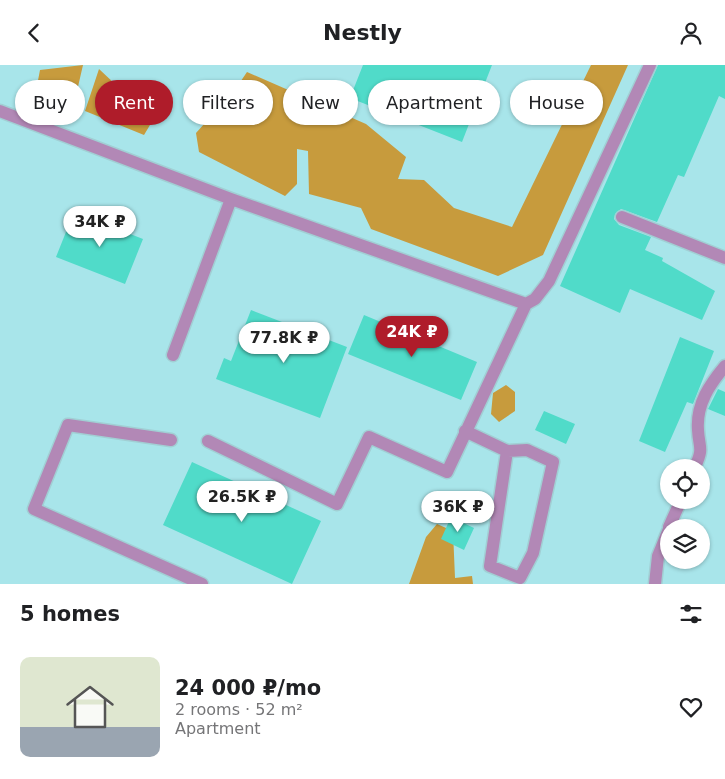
<!DOCTYPE html>
<meta charset="utf-8">
<style>
:root{--surface:#fff;--page:#f2f2f2;--text:#202124;--muted:#757577;--accent:#af1c2a}
body{margin:0;font-family:"DejaVu Sans",sans-serif;background:var(--page);color:var(--text);height:100vh;display:flex;flex-direction:column;font-size:19px;white-space:nowrap}
*{box-sizing:border-box;margin:0}
p{font-size:16px;color:var(--muted)}
.icon{flex:none;width:28px;height:28px;fill:none;stroke:currentColor;stroke-width:2;stroke-linecap:round;stroke-linejoin:round}
.map{position:relative;height:519px;overflow:hidden}
.drawer{display:flex;flex-direction:column;background:var(--surface);flex:1}
.drawer>*{flex:none}
.guide{position:absolute;left:15px;top:15px;width:695px;height:45px;display:flex;gap:10px}
.fabs{position:absolute;left:660px;top:394px;display:grid;gap:10px}
.fabs a{display:grid;place-items:center;width:50px;height:50px;border-radius:50%;background:var(--surface);box-shadow:0 1px 4px #0004;font-size:25px}
.price{position:absolute;translate:-50% -42px;padding:0 11px;border-radius:18px;background:#fff;color:#222;font-size:16px;line-height:32px;filter:drop-shadow(0 1px 2px #0008)}
.price::after{content:'';position:absolute;left:50%;top:30px;width:15px;height:11px;margin-left:-8px;background:inherit;clip-path:polygon(0 0,100% 0,50% 100%)}
.price.active{background:var(--accent);color:#fff}
ul{padding:0;list-style:none}
li{display:flex;align-items:center;gap:15px;height:125px;padding:0 20px}
li span{display:grid;place-items:center;flex:none;width:140px;height:100px;border-radius:10px;color:#555}
li>.icon{margin-inline-start:auto}
span .icon{width:60px;height:60px;fill:#fffc;stroke-width:1}
li b{font-size:21px}
h2{display:flex;justify-content:space-between;align-items:center;height:60px;padding:0 20px;font-size:21px}
.chip{padding:0 18px;border-radius:22px;background:var(--surface);box-shadow:0 1px 4px #0004;font-size:18px;line-height:45px}
.chip.active{background:var(--accent);color:#fff}
header{display:flex;justify-content:space-between;align-items:center;height:65px;padding:0 20px;background:var(--surface);font-size:22px;font-weight:600}
.map>svg:first-child{display:block}
</style>
<header><svg class="icon" aria-label="back" viewBox="0 0 24 24"><path d="M15 5l-7 7 7 7"/></svg>Nestly<svg class="icon" aria-label="person" viewBox="0 0 24 24"><circle cx="12" cy="8" r="4"/><path d="M4 21q1-7 8-7t8 7"/></svg></header>
<div class="map">
<svg width="725" height="519" viewBox="0 0 725 519">
<rect width="100%" height="100%" fill="#bff3f8"/>
<!-- built -->
<path fill="#a8e5ea" fill-rule="evenodd" d="M 0,0 L 725,0 L 725,519 L 0,519 ZM 669,402 L 701,402 L 701,435 L 669,435 ZM 669,462 L 701,462 L 701,495 L 669,495 Z"/>
<!-- forest -->
<path fill="#c79b3d" d="M 83,0 L 74,39 L 35,31 L 40,5 Z
M 591,0 L 628,0 L 543,190 L 498,211 L 371,164 L 361,143 L 309,129 L 308,86 L 297,84 L 297,119 L 285,131 L 199,87 L 196,68 L 205,58 L 224,60 L 222,44 L 247,7 L 366,59 L 406,92 L 398,114 L 424,115 L 454,143 L 512,162 Z
M 99,4 L 115,19 L 120,39 L 139,36 L 156,50 L 144,70 L 85,46 Z
M 506,320 L 515,327 L 515,346 L 499,357 L 491,349 L 493,328 Z
M 437,459 L 453,466 L 455,513 L 472,511 L 473,519 L 409,519 L 426,472 Z"/>
<!-- building -->
<path fill="#50dbc9" d="M 363,0 L 492,0 L 462,77 L 350,33 Z
M 658,0 L 725,0 L 725,34 L 719,31 L 684,112 L 678,110 L 657,157 L 621,144 L 615,149 L 614,154 L 619,160 L 651,172 L 645,185 L 663,193 L 662,196 L 715,226 L 702,255 L 630,224 L 620,248 L 560,221 Z
M 74,147 L 143,174 L 125,219 L 56,192 Z
M 251,245 L 347,282 L 320,353 L 216,314 L 224,293 L 231,296 Z
M 364,250 L 477,297 L 461,335 L 348,289 Z
M 680,272 L 714,286 L 693,339 L 687,337 L 665,387 L 639,376 Z
M 718,324 L 725,327 L 725,351 L 708,344 Z
M 544,346 L 575,359 L 566,379 L 535,365 Z
M 192,397 L 321,456 L 292,519 L 163,460 Z
M 451,452 L 474,463 L 464,485 L 441,474 Z"/>
<g fill="none" stroke-linecap="round" stroke-linejoin="round">
<!-- service casing -->
<g stroke="#a1cfd4" stroke-width="15">
<path id="service" d="M 0,46 L 231,134 L 526,239 L 535,234 L 549,216 L 650,0
M 622,152 L 725,193
M 173,290 L 231,134
M 465,366 L 507,386 L 527,385 L 553,397 L 533,488 L 520,513 L 490,501 L 507,386
M 171,375 L 68,360 L 34,444 L 202,519
M 208,376 L 337,439 L 369,372 L 447,407 L 526,239
M 695,402 C 704,382 699,384 698,365 C 696,339 710,319 725,301
M 669,462 L 681,435
M 655,519 L 658,491 L 669,464"/>
</g>
<!-- service -->
<use href="#service" stroke="#b288b6" stroke-width="12"/>
</g>
</svg>
<div class="fabs">
<a><svg class="icon" aria-label="locate" viewBox="0 0 24 24"><circle cx="12" cy="12" r="6"/><path d="M12 2v4M12 18v4M2 12h4M18 12h4"/></svg></a>
<a><svg class="icon" aria-label="layers" viewBox="0 0 24 24"><path d="M12 4l9 5-9 5-9-5zM3 14l9 5 9-5"/></svg></a>
</div>
<b class="price" style="left:100px;top:183px">34K ₽</b>
<b class="price active" style="left:412px;top:293px">24K ₽</b>
<b class="price" style="left:284px;top:299px">77.8K ₽</b>
<b class="price" style="left:242px;top:458px">26.5K ₽</b>
<b class="price" style="left:458px;top:468px">36K ₽</b>
<div class="guide">
<a class="chip">Buy</a>
<a class="chip active">Rent</a>
<a class="chip">Filters</a>
<a class="chip">New</a>
<a class="chip">Apartment</a>
<a class="chip">House</a>
</div>
</div>
<section class="drawer">
<h2>5 homes<svg class="icon" aria-label="filters" viewBox="0 0 24 24"><path d="M4 7h16M4 17h16"/><circle cx="9" cy="7" r="2"/><circle cx="15" cy="17" r="2"/></svg></h2>
<ul>
<li><span style="background:linear-gradient(#dfe7d0 70%,#9aa5b1 0)"><svg class="icon" aria-label="home" viewBox="0 0 24 24"><path d="M3 11l9-7 9 7M6 9v11h12V9"/></svg></span><div><b>24 000 ₽/mo</b><p>2 rooms · 52 m²</p><p>Apartment</p></div><svg class="icon" aria-label="heart" viewBox="0 0 24 24"><path d="M12 20l-8-8c-3-5 5-10 8-4 3-6 11-1 8 4z"/></svg></li>
</ul>
</section>
